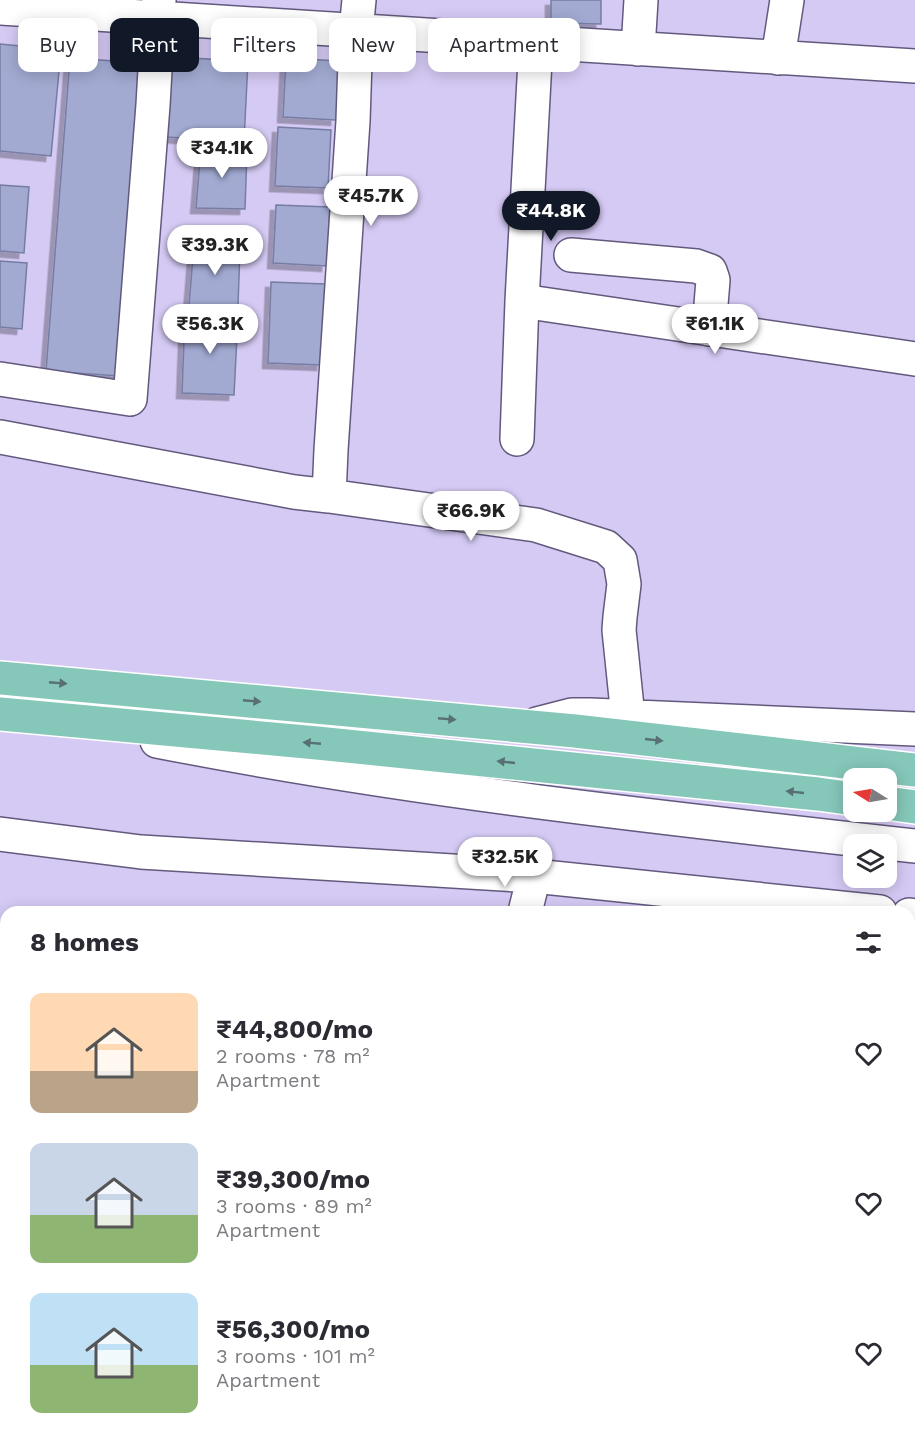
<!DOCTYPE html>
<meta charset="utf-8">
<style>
:root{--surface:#fff;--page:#f7f7f7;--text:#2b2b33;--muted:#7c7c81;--accent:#111827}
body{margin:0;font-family:"Work Sans",sans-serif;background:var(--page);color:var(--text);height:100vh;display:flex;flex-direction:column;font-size:22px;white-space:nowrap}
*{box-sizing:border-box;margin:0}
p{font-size:20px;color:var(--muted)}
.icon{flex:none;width:33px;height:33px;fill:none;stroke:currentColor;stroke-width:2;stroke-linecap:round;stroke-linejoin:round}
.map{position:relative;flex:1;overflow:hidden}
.sheet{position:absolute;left:0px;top:906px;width:915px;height:536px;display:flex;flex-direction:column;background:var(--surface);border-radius:18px 18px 0 0;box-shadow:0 3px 15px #0003}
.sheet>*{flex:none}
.hud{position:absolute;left:18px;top:18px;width:600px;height:54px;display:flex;gap:12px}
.needle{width:39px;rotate:281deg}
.fabs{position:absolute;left:843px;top:768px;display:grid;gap:12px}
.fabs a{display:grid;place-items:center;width:54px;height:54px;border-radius:12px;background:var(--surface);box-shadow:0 3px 15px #0003;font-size:30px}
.price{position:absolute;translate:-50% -51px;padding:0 14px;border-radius:21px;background:#fff;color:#222;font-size:20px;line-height:39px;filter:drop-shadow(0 2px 3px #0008)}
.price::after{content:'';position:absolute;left:50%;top:36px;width:18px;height:14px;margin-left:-9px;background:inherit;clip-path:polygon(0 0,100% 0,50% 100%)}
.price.on{background:var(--accent);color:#fff}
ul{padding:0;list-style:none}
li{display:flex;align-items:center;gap:18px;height:150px;padding:0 30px}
li span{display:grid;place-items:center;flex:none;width:168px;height:120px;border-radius:12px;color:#555}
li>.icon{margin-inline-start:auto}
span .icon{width:72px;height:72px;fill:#fffc;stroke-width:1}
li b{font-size:26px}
h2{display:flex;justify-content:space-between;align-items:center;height:72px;padding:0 30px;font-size:26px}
.chip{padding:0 21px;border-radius:12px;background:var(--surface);box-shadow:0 3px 15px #0003;font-size:21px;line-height:54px}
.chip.on{background:var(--accent);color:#fff}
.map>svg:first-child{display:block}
</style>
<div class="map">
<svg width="915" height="1441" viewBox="0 0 915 1441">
<defs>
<filter id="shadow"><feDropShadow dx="-5.5" dy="5.5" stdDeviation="0" flood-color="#0004"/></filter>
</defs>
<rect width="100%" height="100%" fill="#d5caf4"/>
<!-- building -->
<path fill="#a2aad2" stroke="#767da3" stroke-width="1.5" filter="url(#shadow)" d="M 551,0 L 601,0 L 601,24 L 551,23 Z
M 0,44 L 61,50 L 51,156 L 0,151 Z
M 169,57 L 248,61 L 244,141 L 164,137 Z
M 70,58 L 144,63 L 120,376 L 46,371 Z
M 286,58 L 339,61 L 336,120 L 283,117 Z
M 278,127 L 331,130 L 328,188 L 275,186 Z
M 201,147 L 247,151 L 245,209 L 196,208 Z
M 0,185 L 29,187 L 24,253 L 0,251 Z
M 276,205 L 330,207 L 327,266 L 273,263 Z
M 194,244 L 240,248 L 238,306 L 189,305 Z
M 0,261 L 27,263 L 22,329 L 0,327 Z
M 271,282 L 325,284 L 322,365 L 268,363 Z
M 185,314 L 238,317 L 234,395 L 182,393 Z"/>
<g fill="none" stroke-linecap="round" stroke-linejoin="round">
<!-- minor casing -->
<g stroke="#63597d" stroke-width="36">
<path id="minor" d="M 0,8 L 915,66
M 638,49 L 641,0
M 778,58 L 787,0
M 571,255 L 696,266 L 710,271 L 713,280 L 709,329
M 522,301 L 915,359
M 0,379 L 130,399 L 153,105 L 159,0
M 0,437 L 294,492 L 329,496 L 331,450 L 353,121 L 356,31 L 359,0
M 517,439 L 522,301 L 536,42
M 329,496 L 536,525 L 606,547 L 620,560 L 624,584 L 620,617 L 619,630 L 628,717
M 537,724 L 572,715 L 590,715 L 915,729
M 157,741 C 408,790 662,818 915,846
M 0,834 L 141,852 L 534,876 L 880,912
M 525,912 L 534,876
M 909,915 L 915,916
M 0,1045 L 6,1046
M 0,1283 L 6,1284
M 909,1332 L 915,1334
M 560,1436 L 571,1441
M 59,1441 L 59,1436
M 222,1441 L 224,1436"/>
</g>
<!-- major casing -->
<g stroke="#fff" stroke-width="36">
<path id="major" d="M 0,678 L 575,731 L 915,770
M 0,714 L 317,743 L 818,794 L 854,799
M 886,803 L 915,807"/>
</g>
<!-- minor -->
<use href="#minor" stroke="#fff" stroke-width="33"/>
<!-- major -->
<use href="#major" stroke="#85c7b9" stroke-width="33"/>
</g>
<!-- one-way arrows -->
<defs><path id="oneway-solid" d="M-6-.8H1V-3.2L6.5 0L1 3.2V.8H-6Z" transform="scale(1.5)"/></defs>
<g fill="#586f74">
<use href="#oneway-solid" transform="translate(58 683) rotate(5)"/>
<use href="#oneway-solid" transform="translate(252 701) rotate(5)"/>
<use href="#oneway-solid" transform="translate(447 719) rotate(5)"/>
<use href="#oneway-solid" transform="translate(654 740) rotate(6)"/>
<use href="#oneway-solid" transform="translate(312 743) rotate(-175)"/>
<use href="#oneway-solid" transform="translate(506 762) rotate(-174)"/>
<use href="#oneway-solid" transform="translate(795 792) rotate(-174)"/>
</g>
</svg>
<div class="fabs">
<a><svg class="needle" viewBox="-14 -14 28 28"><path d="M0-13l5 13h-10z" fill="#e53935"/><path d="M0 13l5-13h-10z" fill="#7c7c81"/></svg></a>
<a><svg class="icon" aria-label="layers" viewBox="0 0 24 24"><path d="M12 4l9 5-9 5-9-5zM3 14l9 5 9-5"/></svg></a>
</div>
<b class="price" style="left:222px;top:179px">₹34.1K</b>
<b class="price" style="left:371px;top:227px">₹45.7K</b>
<b class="price on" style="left:551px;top:242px">₹44.8K</b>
<b class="price" style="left:215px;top:276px">₹39.3K</b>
<b class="price" style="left:210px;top:355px">₹56.3K</b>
<b class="price" style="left:715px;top:355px">₹61.1K</b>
<b class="price" style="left:471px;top:542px">₹66.9K</b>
<b class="price" style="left:505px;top:888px">₹32.5K</b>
<div class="hud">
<a class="chip">Buy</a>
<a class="chip on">Rent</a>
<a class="chip">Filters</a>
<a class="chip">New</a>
<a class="chip">Apartment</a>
</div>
<section class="sheet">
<h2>8 homes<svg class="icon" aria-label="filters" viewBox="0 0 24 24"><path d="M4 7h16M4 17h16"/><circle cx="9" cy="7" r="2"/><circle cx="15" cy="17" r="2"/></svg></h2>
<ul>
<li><span style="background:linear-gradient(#ffd9b3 65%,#b9a48a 0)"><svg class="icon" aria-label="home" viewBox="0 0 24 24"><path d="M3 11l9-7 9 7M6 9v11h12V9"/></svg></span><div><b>₹44,800/mo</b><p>2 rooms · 78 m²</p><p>Apartment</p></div><svg class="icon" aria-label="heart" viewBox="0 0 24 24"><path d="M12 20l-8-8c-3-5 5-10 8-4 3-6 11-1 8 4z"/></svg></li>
<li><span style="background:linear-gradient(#c9d6e8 60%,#8fb573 0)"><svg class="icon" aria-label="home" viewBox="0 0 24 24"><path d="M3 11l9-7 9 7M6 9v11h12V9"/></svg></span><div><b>₹39,300/mo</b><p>3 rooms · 89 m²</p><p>Apartment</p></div><svg class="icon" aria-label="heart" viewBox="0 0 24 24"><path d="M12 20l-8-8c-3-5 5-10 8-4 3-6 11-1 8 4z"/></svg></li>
<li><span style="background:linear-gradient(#bfe0f5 60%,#8fb573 0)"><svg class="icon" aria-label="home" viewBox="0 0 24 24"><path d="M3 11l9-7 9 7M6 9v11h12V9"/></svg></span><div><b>₹56,300/mo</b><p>3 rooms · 101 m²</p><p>Apartment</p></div><svg class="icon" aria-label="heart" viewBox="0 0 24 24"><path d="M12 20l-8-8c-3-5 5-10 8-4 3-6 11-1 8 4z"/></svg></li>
</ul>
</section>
</div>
